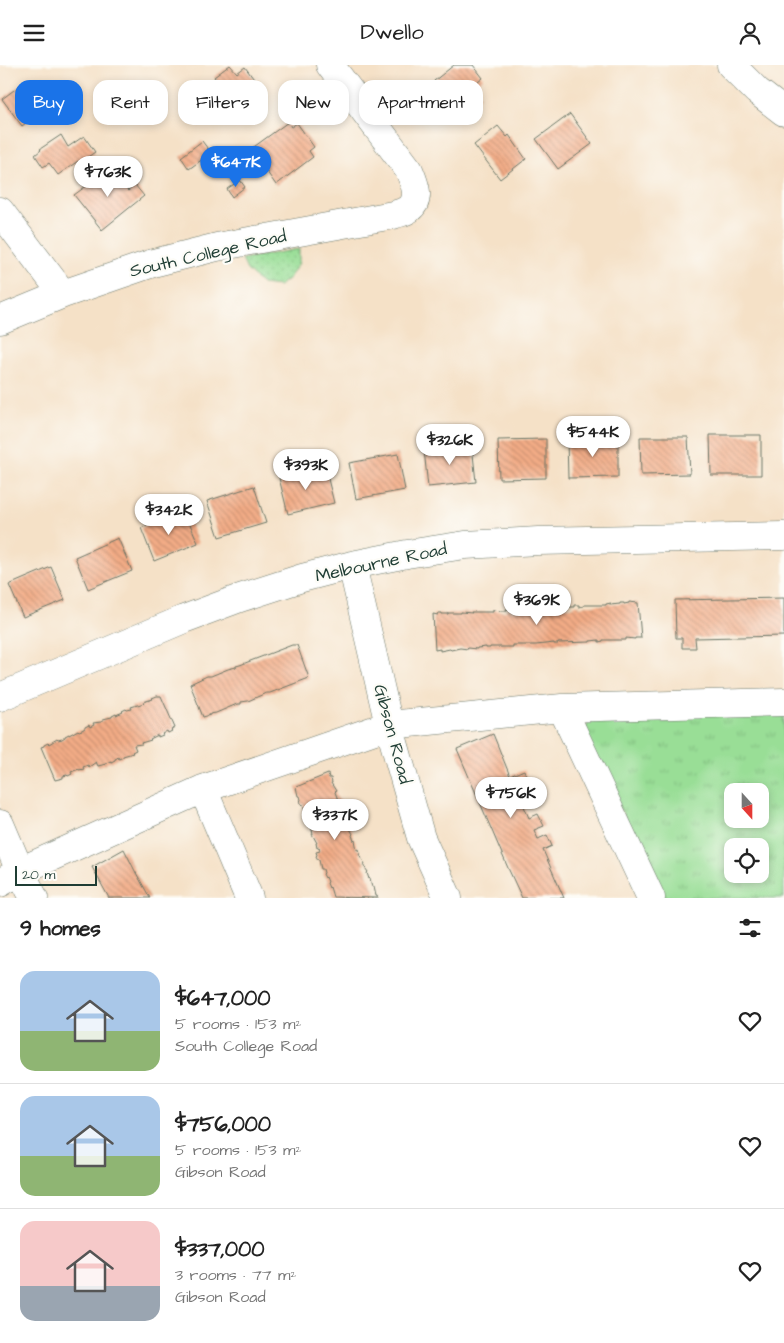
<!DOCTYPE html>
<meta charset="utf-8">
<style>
:root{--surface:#fff;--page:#f2f2f2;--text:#222;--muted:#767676;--line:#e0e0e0;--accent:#1a73e8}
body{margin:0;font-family:"Architects Daughter",sans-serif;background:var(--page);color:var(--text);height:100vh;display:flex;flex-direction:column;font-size:19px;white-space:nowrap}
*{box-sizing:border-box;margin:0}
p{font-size:16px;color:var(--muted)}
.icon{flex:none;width:28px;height:28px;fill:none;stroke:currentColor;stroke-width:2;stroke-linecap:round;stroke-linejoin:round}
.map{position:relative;height:833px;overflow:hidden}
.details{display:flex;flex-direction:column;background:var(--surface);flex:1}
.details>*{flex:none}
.top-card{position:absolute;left:15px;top:15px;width:500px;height:45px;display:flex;gap:10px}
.needle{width:32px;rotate:159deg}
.buttons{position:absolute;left:724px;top:718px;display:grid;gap:10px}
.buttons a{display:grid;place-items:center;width:45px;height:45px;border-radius:10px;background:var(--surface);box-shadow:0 2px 8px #0003;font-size:25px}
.scale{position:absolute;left:15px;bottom:12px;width:82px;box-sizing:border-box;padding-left:5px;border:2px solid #1f3d34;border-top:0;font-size:14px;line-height:18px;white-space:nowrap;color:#1f3d34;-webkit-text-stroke:4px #fdfcf7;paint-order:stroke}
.price{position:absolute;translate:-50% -42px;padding:0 11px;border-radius:18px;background:#fff;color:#222;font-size:16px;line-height:32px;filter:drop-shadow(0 1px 2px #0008)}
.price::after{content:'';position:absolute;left:50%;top:30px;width:15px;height:11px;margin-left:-8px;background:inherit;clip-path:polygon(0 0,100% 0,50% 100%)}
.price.current{background:var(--accent);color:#fff}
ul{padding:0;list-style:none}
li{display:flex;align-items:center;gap:15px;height:125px;padding:0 20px}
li+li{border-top:1px solid var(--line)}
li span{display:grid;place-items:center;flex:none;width:140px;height:100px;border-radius:15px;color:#555}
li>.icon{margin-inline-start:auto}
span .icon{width:60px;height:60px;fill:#fffc;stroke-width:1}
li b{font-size:21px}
h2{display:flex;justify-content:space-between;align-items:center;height:60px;padding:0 20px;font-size:21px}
.pill{padding:0 18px;border-radius:15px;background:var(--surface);box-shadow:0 2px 8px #0003;font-size:18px;line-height:45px}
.pill.current{background:var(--accent);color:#fff}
header{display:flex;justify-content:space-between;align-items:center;height:65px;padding:0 20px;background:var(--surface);font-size:22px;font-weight:600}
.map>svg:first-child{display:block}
</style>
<header><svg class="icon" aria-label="menu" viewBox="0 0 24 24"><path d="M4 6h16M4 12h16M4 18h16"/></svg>Dwello<svg class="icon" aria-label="person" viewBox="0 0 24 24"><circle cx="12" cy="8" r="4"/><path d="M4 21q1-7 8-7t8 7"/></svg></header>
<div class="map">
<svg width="784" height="833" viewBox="0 0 784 833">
<defs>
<pattern id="grass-tufts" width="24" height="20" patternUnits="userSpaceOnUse" patternTransform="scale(1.25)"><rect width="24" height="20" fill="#99de96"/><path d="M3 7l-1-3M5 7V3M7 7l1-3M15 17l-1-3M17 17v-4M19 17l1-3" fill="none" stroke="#83bf82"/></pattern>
<pattern id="garden-dots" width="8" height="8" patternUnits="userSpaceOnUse" patternTransform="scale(1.25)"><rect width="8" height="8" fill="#99de96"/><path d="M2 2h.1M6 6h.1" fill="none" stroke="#83bf82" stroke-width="1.8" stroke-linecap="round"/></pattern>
<pattern id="building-back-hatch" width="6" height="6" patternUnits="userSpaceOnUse" patternTransform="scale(1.25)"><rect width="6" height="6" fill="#f3ac86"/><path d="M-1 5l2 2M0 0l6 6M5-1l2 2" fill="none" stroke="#c48d6e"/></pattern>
</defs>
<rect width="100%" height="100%" fill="#fdfcf7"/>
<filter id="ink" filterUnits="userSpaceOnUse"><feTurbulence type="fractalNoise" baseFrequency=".02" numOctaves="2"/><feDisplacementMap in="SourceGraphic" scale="10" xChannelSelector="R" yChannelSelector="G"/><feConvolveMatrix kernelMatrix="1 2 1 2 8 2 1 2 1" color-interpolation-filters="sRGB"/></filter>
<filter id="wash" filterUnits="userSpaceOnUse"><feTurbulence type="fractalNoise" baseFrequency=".0096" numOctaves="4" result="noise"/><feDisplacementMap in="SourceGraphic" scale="20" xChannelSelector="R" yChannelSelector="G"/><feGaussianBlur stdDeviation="1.12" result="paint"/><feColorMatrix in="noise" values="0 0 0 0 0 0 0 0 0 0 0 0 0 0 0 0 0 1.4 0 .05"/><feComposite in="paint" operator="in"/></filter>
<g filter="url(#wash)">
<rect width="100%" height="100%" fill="#f5e1c7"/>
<!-- grass -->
<path fill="url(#grass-tufts)" stroke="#5c8e65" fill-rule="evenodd" d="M 784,647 L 784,833 L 664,833 L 583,668 L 591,652 ZM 732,726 L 760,726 L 760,754 L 732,754 ZM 732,781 L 760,781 L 760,809 L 732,809 Z"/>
<!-- garden -->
<path fill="url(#garden-dots)" stroke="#5c8e65" d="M 299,184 L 299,198 L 289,213 L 279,221 L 262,219 L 247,205 L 242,194 Z"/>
<g id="blocks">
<!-- building -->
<path fill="url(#building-back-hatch)" d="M 230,0 L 237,8 L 245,2 L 267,32 L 240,52 L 218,22 L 220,20 L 214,12 Z
M 454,0 L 473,0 L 483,13 L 473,21 L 481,31 L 453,52 L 437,30 L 444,25 L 441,21 L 439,23 L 434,16 Z
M 22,19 L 43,45 L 22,61 L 2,34 Z
M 570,49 L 592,79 L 558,104 L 536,74 Z
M 288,57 L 291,62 L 297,58 L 314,82 L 309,86 L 313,92 L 276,120 L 251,84 Z
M 498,61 L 507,72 L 509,70 L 526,94 L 500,114 L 474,80 Z
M 61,70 L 68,82 L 84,71 L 95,87 L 79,98 L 78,96 L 58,110 L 49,98 L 43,102 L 35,90 L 41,85 L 40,84 Z
M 202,76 L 211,88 L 189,104 L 181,92 Z
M 111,103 L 128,126 L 135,120 L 144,131 L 102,165 L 74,130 Z
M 240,115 L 245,122 L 232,132 L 227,124 Z
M 710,370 L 761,370 L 761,410 L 711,410 Z
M 640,372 L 688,372 L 690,409 L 641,410 Z
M 546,374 L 546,413 L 499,414 L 498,375 Z
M 618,374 L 618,412 L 568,413 L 567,375 Z
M 472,380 L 476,417 L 428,422 L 424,385 Z
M 398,389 L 405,425 L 356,434 L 349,398 Z
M 325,402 L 334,438 L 288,449 L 279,413 Z
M 254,421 L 266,458 L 219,472 L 207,436 Z
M 184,445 L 198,478 L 154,496 L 141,463 Z
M 118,473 L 132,506 L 88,524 L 75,492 Z
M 51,502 L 65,535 L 23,552 L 9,520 Z
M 784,533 L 784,571 L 695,573 L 696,583 L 682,583 L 682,573 L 676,573 L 675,535 Z
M 629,537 L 638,538 L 641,573 L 635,573 L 635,574 L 626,573 L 626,575 L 603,575 L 603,576 L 599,577 L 599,575 L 590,576 L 590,577 L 558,578 L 558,579 L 554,579 L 554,578 L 536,580 L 513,580 L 513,582 L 490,582 L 490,583 L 486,583 L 486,582 L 477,583 L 477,584 L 467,583 L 468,584 L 460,583 L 451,585 L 450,584 L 440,586 L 440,584 L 435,585 L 433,549 L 438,550 L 438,548 L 442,548 L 442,549 L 448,549 L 448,548 L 461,548 L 461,547 L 472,548 L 471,547 L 493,547 L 493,545 L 502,546 L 507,546 L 506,544 L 511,544 L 511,546 L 517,545 L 517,544 L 529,545 L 529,543 L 561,543 L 561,541 L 565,541 L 565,542 L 574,542 L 574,540 L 579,540 L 579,542 L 584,541 L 584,540 L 606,540 L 606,539 L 611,538 L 610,540 L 620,539 L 620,538 L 624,538 L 624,539 L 629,538 Z
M 292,580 L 297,580 L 309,613 L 270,628 L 266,628 L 248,636 L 241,637 L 241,639 L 237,639 L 216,648 L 210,649 L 210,650 L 203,652 L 190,619 L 207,611 L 211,611 L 228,604 L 236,602 L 236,601 L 240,600 Z
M 157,631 L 161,631 L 175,663 L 171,665 L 172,666 L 168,668 L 167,666 L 162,669 L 163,670 L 158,672 L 158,670 L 150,674 L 151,675 L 141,678 L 142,679 L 134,680 L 136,685 L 132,687 L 133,688 L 123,691 L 123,692 L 119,694 L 118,692 L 117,693 L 115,694 L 115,695 L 111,697 L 111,696 L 106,698 L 106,699 L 98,701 L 96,697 L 89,702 L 88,700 L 83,702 L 84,704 L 79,705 L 79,704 L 71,707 L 72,709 L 68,711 L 67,710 L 63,711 L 63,713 L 55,715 L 41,682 L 44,681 L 44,680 L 48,678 L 49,679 L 57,674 L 58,675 L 62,674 L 65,672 L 65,671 L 69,669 L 69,670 L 78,665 L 79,666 L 82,665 L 85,663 L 85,662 L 89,660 L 90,662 L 94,660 L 93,658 L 101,657 L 103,656 L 103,654 L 112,652 L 112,651 L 116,649 L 116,650 L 123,647 L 122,646 L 126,644 L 127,645 L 132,644 L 131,642 L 144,638 L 143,637 L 153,634 L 152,633 Z
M 493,669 L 510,711 L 524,705 L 532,726 L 520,732 L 529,753 L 538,749 L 544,761 L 534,765 L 538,774 L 547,770 L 552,781 L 543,785 L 564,833 L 522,833 L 508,803 L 457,684 Z
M 328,709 L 329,713 L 331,713 L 332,718 L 331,718 L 336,726 L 335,727 L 338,735 L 339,734 L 341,738 L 339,739 L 345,748 L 343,749 L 346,756 L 348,755 L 349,760 L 348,760 L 353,769 L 352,770 L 354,776 L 355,775 L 357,785 L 359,784 L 360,788 L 359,789 L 365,799 L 363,800 L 368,807 L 367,808 L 369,814 L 370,813 L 372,822 L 374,822 L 376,831 L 377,831 L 378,833 L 333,832 L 330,822 L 329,823 L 327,818 L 328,817 L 326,812 L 325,813 L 323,809 L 324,808 L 323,804 L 321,804 L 319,795 L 318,795 L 316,791 L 317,790 L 316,787 L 320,786 L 319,782 L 317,783 L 316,778 L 317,778 L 312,769 L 313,769 L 311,761 L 309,761 L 308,757 L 309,756 L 307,752 L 306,752 L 303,739 L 302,740 L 300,736 L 301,735 L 300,731 L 298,731 L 296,722 Z
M 124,784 L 135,806 L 150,833 L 109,833 L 92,802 Z"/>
</g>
</g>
<g filter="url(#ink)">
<use href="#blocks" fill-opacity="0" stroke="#6a7667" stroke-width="1"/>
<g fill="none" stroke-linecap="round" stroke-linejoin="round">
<!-- minor casing -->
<g stroke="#6a7667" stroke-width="29">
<path id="minor" d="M 731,0 L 757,26 L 784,47
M 0,146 L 63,229
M 0,255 L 63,229 L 153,198 L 217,182 L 393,150 C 398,148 406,147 409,144 C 422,134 414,117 409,105 L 330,0
M 352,500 L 389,660 L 421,773 L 448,833
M 0,632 L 184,554 L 240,533 L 302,513 L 352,500 L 407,489 L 465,480 L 538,476 L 784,471
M 562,643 L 651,833
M 203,724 L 249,833
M 0,759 L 20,806 L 34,833
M 0,818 L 20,806 L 203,724 L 389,660 L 562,643 L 784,637"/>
</g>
<!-- minor -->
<use href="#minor" stroke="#fff" stroke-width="28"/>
</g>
</g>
<g text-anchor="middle" stroke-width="4.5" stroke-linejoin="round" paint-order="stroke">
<!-- street labels -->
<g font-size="18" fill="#1f3d34" stroke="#fdfcf7">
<text transform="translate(208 188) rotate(-13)" y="6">South College Road</text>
<text transform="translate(381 497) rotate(-12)" y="6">Melbourne Road</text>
<text transform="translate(393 669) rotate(75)" y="6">Gibson Road</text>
</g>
</g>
</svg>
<div class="buttons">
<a><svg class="needle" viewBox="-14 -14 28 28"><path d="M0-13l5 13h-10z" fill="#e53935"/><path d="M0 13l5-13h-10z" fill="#767676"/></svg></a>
<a><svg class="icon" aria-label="locate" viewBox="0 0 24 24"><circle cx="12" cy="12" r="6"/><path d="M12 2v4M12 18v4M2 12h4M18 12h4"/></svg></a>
</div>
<div class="scale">20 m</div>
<b class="price current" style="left:236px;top:123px">$647K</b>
<b class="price" style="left:108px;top:133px">$763K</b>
<b class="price" style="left:593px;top:393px">$544K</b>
<b class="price" style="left:450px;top:401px">$326K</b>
<b class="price" style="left:306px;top:426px">$393K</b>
<b class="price" style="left:169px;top:471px">$342K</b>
<b class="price" style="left:537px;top:561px">$369K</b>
<b class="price" style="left:511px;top:754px">$756K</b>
<b class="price" style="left:335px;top:776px">$337K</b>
<div class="top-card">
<a class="pill current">Buy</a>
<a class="pill">Rent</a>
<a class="pill">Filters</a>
<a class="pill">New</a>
<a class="pill">Apartment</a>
</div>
</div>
<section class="details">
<h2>9 homes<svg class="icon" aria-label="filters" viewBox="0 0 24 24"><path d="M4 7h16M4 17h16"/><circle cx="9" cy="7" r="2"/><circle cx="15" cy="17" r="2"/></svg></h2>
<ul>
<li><span style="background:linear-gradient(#a9c7e8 60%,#8fb573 0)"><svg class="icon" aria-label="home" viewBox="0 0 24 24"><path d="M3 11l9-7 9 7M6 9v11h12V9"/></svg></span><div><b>$647,000</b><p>5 rooms · 153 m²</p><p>South College Road</p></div><svg class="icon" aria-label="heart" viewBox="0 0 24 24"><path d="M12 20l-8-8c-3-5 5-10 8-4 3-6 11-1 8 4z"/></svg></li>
<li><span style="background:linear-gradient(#a9c7e8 60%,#8fb573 0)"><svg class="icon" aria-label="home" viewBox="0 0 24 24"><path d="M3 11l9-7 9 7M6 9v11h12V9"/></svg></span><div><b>$756,000</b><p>5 rooms · 153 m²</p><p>Gibson Road</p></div><svg class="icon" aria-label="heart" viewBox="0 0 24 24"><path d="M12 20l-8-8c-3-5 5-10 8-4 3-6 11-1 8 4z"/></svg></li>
<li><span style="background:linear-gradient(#f6c9c9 65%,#9aa5b1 0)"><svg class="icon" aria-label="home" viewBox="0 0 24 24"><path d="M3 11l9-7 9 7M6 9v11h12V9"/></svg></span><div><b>$337,000</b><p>3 rooms · 77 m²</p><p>Gibson Road</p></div><svg class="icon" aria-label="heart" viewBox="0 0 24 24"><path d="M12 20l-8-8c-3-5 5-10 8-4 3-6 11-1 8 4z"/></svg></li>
</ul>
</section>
